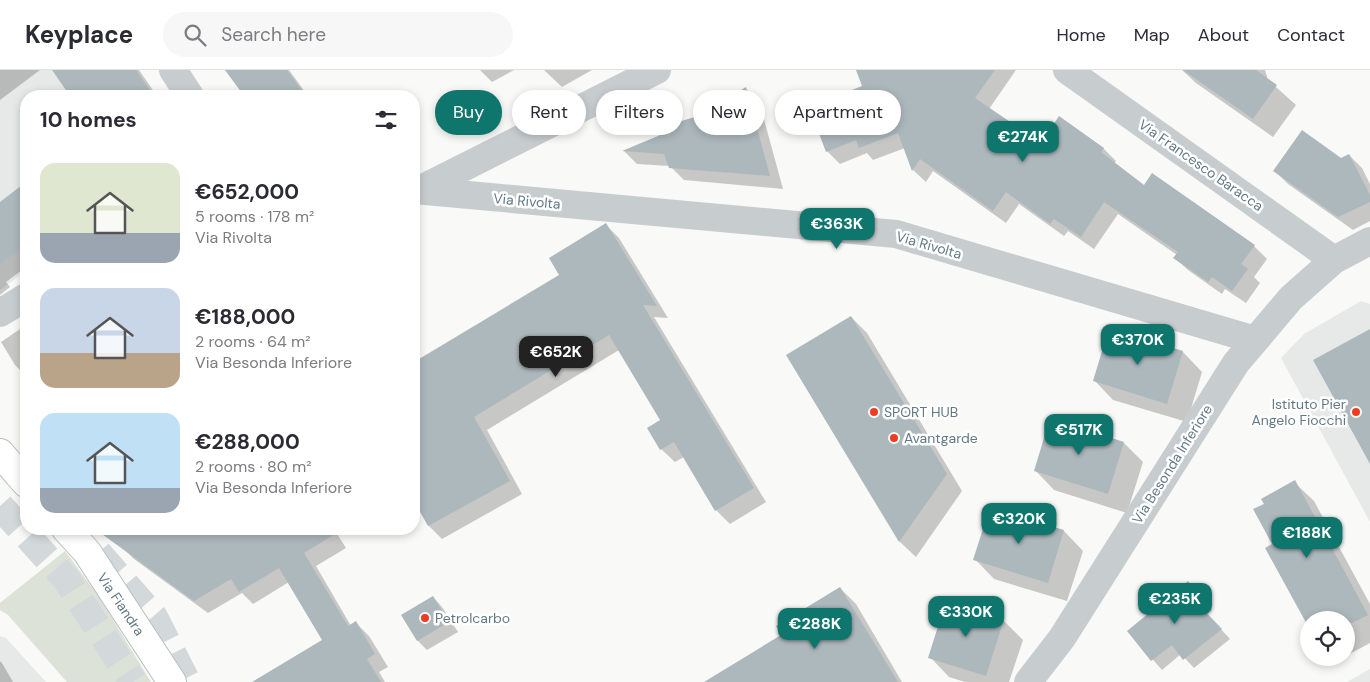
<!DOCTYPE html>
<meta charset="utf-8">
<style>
:root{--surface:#fff;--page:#f7f7f7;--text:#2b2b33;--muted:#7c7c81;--line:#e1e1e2;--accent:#0f766e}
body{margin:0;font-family:"DM Sans",sans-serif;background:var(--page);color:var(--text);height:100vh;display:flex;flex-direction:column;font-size:19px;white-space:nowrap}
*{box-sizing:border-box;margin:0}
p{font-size:16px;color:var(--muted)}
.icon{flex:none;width:28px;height:28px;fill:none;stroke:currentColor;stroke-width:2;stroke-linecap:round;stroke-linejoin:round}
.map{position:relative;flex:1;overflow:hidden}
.details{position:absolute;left:20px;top:20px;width:400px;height:445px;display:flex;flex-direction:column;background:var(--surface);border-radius:20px;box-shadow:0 2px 8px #0003}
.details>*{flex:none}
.guide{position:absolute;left:435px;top:20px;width:475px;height:45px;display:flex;gap:10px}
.controls{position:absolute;left:1300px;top:541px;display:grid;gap:10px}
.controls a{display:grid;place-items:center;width:55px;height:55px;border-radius:50%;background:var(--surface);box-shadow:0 2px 8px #0003;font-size:25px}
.price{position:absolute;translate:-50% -42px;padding:0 11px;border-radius:10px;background:var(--accent);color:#fff;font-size:16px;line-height:32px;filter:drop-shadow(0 1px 2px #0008)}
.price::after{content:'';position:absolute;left:50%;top:30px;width:15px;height:11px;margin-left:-8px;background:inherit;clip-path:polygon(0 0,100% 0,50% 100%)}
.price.current{background:#222;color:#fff}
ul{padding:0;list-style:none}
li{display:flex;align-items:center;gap:15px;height:125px;padding:0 20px}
li span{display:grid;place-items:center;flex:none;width:140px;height:100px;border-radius:15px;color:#555}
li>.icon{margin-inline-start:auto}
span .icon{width:60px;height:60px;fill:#fffc;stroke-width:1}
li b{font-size:21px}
h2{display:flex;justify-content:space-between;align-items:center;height:60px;padding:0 20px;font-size:21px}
.pill{padding:0 18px;border-radius:22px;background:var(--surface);box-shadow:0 2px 8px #0003;font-size:18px;line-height:45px}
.pill.current{background:var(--accent);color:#fff}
header{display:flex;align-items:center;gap:30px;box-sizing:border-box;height:70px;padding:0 25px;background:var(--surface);border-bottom:1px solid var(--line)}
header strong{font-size:24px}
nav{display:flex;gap:28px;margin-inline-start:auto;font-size:18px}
.search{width:350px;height:45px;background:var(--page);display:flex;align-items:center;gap:12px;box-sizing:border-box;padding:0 18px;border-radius:28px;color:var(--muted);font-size:19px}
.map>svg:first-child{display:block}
</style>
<header>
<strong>Keyplace</strong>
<div class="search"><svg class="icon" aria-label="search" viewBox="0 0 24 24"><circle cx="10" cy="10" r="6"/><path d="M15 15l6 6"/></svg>Search here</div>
<nav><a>Home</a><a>Map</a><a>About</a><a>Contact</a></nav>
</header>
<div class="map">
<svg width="1370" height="612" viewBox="0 0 1370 612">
<rect width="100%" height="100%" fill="#f9f9f7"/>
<!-- built -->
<path fill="#e7e9e8" d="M 0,0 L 136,0 L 154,26 L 26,26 L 26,201 L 0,220 Z
M 1361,231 L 1370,234 L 1370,452 L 1281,288 L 1304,264 Z
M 0,566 L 6,568 L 46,612 L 0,612 Z
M 1370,599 L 1370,612 L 1347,612 Z"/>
<!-- green -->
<path fill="#dce2d7" d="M 65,481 L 99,527 L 151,612 L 67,612 L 8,545 L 0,540 L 0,533 Z"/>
<!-- shadow -->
<path fill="#0003" d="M 0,0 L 40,0 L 0,30 Z
M 53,0 L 139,0 L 157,26 L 72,26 Z
M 227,0 L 289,0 L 308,26 L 246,26 Z
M 480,0 L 514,0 L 492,12 Z
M 544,0 L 592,0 L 562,17 Z
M 887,0 L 1016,0 L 989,39 L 1041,75 L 1103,78 L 1116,91 L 1114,94 L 1144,117 L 1254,176 L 1267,189 L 1254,207 L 1260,213 L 1246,233 L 1225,219 L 1222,224 L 1188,200 L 1175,188 L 1177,185 L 1118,144 L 1094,179 L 1068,161 L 1064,166 L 1019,134 L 1006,153 L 933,101 L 926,112 L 913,100 L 905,78 L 873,90 L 867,83 L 840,94 L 827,81 Z
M 1182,0 L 1265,0 L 1268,10 L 1296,35 L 1273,67 L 1196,13 Z
M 745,18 L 759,31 L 783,119 L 684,110 L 670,96 L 637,94 L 624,81 L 678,59 Z
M 1349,85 L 1362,98 L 1370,114 L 1370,151 L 1353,160 L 1288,114 L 1275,101 L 1341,89 Z
M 26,114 L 26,197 L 6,212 L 10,217 L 0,225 L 0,134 Z
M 606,155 L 619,168 L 668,248 L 654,247 L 766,432 L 730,454 L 716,440 L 684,387 L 675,392 L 661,379 L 649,358 L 662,350 L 619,280 L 487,360 L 522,424 L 442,469 L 429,456 L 414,428 L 414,294 L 560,205 Z
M 851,247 L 867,263 L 962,421 L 916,487 L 900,472 L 788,286 Z
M 26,255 L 26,306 L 15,295 L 1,272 Z
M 1110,260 L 1183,282 L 1202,302 L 1187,352 L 1113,330 L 1094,310 Z
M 1051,350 L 1124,373 L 1143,392 L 1127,443 L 1054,420 L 1035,400 Z
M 1294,412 L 1314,431 L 1370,534 L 1370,573 L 1346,586 L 1346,550 L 1265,434 Z
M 991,439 L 1064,461 L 1083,481 L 1067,531 L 994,509 L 975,489 Z
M 110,459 L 334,459 L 346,478 L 316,496 L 351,556 L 356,553 L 369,566 L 388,597 L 379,602 L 385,612 L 254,612 L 324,570 L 289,512 L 253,534 L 242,523 L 208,543 L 134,489 L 120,475 Z
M 1188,513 L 1212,540 L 1207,544 L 1230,569 L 1194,598 L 1181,584 L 1162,600 L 1128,561 Z
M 840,518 L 856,534 L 902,612 L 707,612 L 783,565 Z
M 433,527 L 442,537 L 458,562 L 427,580 L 418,571 L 403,546 Z
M 1003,550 L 1023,570 L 1009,612 L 965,612 L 949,607 L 930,587 Z
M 1334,588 L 1344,588 L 1337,591 Z
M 0,591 L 2,593 L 13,612 L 0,612 Z"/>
<!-- building -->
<path fill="#adb8bc" d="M 52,0 L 136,0 L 154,26 L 70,26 Z
M 225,0 L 287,0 L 306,26 L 244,26 Z
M 856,0 L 995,0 L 975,28 L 1041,73 L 1059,46 L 1104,78 L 1101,82 L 1144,115 L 1152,103 L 1255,175 L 1241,194 L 1248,199 L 1232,221 L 1212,207 L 1208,212 L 1173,188 L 1178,182 L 1104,132 L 1081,167 L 1054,149 L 1050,154 L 1006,122 L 993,141 L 920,89 L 912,101 L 898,63 L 859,78 L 856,70 L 826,82 L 809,37 L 862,16 Z
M 1183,0 L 1256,0 L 1277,15 L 1253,49 Z
M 746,17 L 770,106 L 669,98 L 664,84 L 622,81 L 677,58 L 675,53 L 701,45 Z
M 1302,60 L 1341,88 L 1349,84 L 1370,125 L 1370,132 L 1338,147 L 1273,101 Z
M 26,112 L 26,175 L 0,194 L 0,132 Z
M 606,153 L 657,236 L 643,235 L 754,418 L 715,441 L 674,372 L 660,380 L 647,358 L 660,350 L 609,265 L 474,347 L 510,411 L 428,456 L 414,431 L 414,292 L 559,205 L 549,188 Z
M 851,246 L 947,404 L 899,472 L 786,285 Z
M 1109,258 L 1183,281 L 1167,334 L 1093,311 Z
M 1370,259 L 1370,394 L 1313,290 Z
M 1050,348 L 1124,372 L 1108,424 L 1034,401 Z
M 1295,410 L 1368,545 L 1346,556 L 1346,550 L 1309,550 L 1309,558 L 1265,478 L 1272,474 L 1253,439 L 1264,434 L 1261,429 Z
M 990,437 L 1064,460 L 1048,513 L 973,490 Z
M 95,459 L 343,459 L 304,483 L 348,556 L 356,551 L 375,584 L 367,589 L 381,612 L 252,612 L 322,570 L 279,498 L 239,522 L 231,509 L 194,531 Z
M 1188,511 L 1203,530 L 1198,534 L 1222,559 L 1183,590 L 1172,575 L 1151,591 L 1127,561 Z
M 840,517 L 898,612 L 704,612 L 781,565 L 776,556 Z
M 433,526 L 449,552 L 417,571 L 401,545 Z
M 946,531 L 1004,549 L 986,606 L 928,588 Z"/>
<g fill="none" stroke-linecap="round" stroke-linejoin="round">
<!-- highway-tunnel -->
<path stroke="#d3d9da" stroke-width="28" stroke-dasharray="28 14" stroke-linecap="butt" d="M 0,436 L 66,509 L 133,612
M 98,483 L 154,547 L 187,612"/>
<!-- secondary casing -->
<g stroke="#b6bec2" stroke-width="30">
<path id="secondary" d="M 0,383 L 26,413
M 66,459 L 87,482 L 172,612"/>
</g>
<!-- street -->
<path stroke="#c7cccf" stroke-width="28" d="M 173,0 L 190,26
M 1067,0 L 1334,190
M 414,120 L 896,164 L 1255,270
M 417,121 L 657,0
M 0,243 L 26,227
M 1028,612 L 1062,568 L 1236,293 L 1291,228 L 1334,190 L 1370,171"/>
<!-- secondary -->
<use href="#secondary" stroke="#fff" stroke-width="28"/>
</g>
<!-- markers -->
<g fill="#ee3c22" stroke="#fff" stroke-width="2">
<circle cx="874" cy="342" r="5"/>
<circle cx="1356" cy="342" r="5"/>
<circle cx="894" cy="368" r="5"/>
<circle cx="425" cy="548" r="5"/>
</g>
<g text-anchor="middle" stroke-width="5" stroke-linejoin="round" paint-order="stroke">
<!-- street labels -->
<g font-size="14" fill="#627984" stroke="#fff">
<text transform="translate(1201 95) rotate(35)" y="5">Via Francesco Baracca</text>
<text transform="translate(527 131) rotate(5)" y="5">Via Rivolta</text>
<text transform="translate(929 175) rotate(16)" y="5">Via Rivolta</text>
<text transform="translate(1172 394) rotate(-58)" y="5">Via Besonda Inferiore</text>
<text transform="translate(121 534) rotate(56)" y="5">Via Fiandra</text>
</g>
<!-- poi labels -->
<g font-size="14" fill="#627984" stroke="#fff" text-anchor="start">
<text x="1346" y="339" text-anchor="end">Istituto Pier<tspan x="1346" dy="16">Angelo Fiocchi</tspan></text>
<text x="884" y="347">SPORT HUB</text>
<text x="904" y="373">Avantgarde</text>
<text x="435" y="553">Petrolcarbo</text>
</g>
</g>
</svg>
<div class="controls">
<a><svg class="icon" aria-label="locate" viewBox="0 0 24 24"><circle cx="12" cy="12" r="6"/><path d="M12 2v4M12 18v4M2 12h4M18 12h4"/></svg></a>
</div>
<b class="price" style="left:1023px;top:93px">€274K</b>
<b class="price" style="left:837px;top:180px">€363K</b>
<b class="price" style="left:1138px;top:296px">€370K</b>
<b class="price current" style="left:556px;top:308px">€652K</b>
<b class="price" style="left:1079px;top:386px">€517K</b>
<b class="price" style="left:1019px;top:475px">€320K</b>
<b class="price" style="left:1307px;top:489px">€188K</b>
<b class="price" style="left:1175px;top:555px">€235K</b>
<b class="price" style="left:966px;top:568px">€330K</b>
<b class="price" style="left:815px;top:580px">€288K</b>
<div class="guide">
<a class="pill current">Buy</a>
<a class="pill">Rent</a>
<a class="pill">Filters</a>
<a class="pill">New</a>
<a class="pill">Apartment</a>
</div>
<section class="details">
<h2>10 homes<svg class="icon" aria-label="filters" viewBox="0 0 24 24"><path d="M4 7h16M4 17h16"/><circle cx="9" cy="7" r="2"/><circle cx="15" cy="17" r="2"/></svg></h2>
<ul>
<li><span style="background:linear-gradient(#dfe7d0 70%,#9aa5b1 0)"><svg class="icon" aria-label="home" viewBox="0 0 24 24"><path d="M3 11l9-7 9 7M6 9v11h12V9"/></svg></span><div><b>€652,000</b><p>5 rooms · 178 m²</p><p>Via Rivolta</p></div></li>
<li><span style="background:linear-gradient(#c9d6e8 65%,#b9a48a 0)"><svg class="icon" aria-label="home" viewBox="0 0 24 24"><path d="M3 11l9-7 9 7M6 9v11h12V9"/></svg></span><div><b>€188,000</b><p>2 rooms · 64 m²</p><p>Via Besonda Inferiore</p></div></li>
<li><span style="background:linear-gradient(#bfe0f5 75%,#9aa5b1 0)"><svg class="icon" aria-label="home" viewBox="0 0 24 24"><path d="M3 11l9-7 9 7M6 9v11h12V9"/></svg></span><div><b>€288,000</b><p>2 rooms · 80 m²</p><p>Via Besonda Inferiore</p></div></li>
</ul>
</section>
</div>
